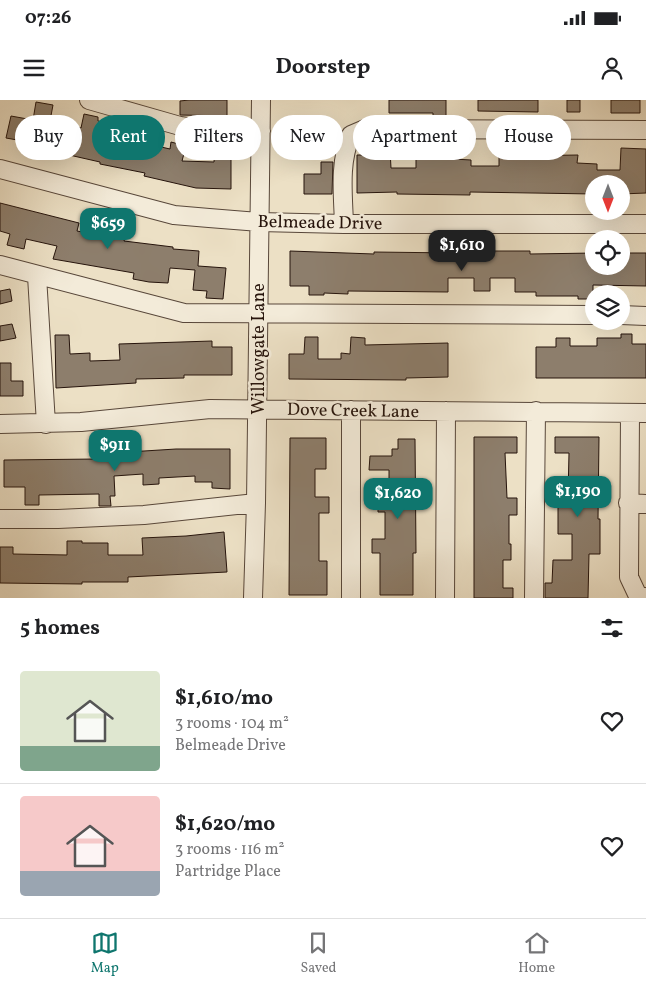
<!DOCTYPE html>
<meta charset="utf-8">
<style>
:root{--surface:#fff;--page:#f2f2f2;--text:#202124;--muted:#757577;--line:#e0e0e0;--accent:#0f766e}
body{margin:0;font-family:Vollkorn,serif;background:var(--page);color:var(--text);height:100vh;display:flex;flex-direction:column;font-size:19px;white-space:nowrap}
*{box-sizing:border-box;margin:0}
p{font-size:16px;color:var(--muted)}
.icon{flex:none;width:28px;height:28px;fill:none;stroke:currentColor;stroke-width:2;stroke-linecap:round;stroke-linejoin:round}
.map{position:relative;height:498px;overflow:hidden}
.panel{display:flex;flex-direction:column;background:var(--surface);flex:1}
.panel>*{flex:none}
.top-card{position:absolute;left:15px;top:15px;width:616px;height:45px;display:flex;gap:10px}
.needle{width:32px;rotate:180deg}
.fabs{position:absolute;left:585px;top:75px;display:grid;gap:10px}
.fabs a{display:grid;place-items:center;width:45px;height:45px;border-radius:50%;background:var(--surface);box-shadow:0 5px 20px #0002;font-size:25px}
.price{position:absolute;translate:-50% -42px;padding:0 11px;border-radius:10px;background:var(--accent);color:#fff;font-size:16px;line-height:32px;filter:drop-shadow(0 1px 2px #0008)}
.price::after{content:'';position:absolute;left:50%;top:30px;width:15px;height:11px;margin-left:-8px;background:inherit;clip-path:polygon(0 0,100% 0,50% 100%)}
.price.selected{background:#222;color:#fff}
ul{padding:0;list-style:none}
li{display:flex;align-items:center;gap:15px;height:125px;padding:0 20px}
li+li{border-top:1px solid var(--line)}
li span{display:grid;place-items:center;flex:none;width:140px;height:100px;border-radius:5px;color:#555}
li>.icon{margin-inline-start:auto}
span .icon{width:60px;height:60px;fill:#fffc;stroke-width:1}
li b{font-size:21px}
h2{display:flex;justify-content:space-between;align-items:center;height:60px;padding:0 20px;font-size:21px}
.chip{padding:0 18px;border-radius:22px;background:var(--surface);box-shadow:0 5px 20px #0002;font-size:18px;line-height:45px}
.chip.selected{background:var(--accent);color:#fff}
.status{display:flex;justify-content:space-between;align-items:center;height:35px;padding:0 25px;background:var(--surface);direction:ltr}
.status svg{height:14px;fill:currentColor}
header{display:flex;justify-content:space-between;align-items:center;height:65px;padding:0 20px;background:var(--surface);font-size:22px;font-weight:700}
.tab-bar{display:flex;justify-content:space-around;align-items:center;height:70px;border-top:1px solid var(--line);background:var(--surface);font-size:14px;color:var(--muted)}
.tab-bar a{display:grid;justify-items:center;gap:2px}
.tab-bar .selected{color:var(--accent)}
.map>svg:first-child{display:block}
</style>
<div class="status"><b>07:26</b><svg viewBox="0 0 49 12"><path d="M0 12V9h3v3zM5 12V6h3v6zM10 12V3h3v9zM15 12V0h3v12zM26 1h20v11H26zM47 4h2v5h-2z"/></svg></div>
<header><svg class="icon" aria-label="menu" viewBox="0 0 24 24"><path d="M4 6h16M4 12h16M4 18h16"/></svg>Doorstep<svg class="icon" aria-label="person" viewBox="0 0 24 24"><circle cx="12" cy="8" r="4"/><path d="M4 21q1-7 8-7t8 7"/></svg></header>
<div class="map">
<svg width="646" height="498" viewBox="0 0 646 498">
<rect width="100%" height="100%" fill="#ece0c5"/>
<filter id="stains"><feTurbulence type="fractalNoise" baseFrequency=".004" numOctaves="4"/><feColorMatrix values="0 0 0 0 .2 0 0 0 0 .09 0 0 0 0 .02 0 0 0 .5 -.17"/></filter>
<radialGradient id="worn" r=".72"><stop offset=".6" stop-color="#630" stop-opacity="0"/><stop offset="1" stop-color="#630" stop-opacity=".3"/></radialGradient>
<!-- building -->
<path fill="#8d7e6c" stroke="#26140c" d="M 189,0 L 227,0 L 227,16 L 180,15 L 180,1 Z
M 389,0 L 446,0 L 446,19 L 433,19 L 433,13 L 389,13 Z
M 478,0 L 538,0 L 538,12 L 478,11 Z
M 567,0 L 580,0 L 580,12 L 567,12 Z
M 611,0 L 640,0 L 640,13 L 611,13 Z
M 36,2 L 53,5 L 50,21 L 81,28 L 84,14 L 98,17 L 98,21 L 125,25 L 123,32 L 140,35 L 139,42 L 170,49 L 171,42 L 186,46 L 182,61 L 214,62 L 215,46 L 231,46 L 231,89 L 196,88 L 144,76 L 145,73 L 100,64 L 100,62 L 56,52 L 57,47 L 6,38 L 11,16 L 33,20 Z
M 499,47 L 515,47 L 515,56 L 578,55 L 577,63 L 597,64 L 597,70 L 620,70 L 621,48 L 646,49 L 646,93 L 621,94 L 621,84 L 594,84 L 594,94 L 470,92 L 470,95 L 397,94 L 397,92 L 357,93 L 357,55 L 376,55 L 376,50 L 390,50 L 391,68 L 416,68 L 416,54 L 440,54 L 440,50 L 453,50 L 453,59 L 471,60 L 471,66 L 499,66 Z
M 321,62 L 333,62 L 332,94 L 304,94 L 304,74 L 321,74 Z
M 0,103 L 79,123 L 77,131 L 104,136 L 105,133 L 125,137 L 124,141 L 173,147 L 173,149 L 199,151 L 198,166 L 226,168 L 223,199 L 206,198 L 207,191 L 193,190 L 195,170 L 170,168 L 168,183 L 149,182 L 133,179 L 134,173 L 53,159 L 57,146 L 26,139 L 24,149 L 7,145 L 10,134 L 0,131 Z
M 290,151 L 374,154 L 374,152 L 456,153 L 456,151 L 530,151 L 530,154 L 594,153 L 594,166 L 621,166 L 621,153 L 646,153 L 646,186 L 593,185 L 593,199 L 578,199 L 578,196 L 536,196 L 536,192 L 515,192 L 515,178 L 490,178 L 490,191 L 474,191 L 474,178 L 448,178 L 448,192 L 348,191 L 348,194 L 324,193 L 324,195 L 309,195 L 309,186 L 290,186 Z
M 10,189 L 12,201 L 0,204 L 0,191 Z
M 12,224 L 16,238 L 0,241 L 0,226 Z
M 621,234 L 632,234 L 632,244 L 646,244 L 646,278 L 536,278 L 536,247 L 556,247 L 556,238 L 570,238 L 570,246 L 597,246 L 597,238 L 621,238 Z
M 55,235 L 69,235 L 70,254 L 90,253 L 90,261 L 120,260 L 119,244 L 212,241 L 212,247 L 232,247 L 232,275 L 184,275 L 184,278 L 136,279 L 136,283 L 56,288 Z
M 305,237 L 318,237 L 318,259 L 341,259 L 341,253 L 350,254 L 351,237 L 365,238 L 365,245 L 448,243 L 448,277 L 406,278 L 406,280 L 289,279 L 289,254 L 304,254 Z
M 0,263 L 11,263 L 11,281 L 23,281 L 23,296 L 0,296 Z
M 474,337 L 517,337 L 517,353 L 505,353 L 507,398 L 517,398 L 517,415 L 509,415 L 509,444 L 511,444 L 511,460 L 503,460 L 503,488 L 513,488 L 513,498 L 474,498 Z
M 555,337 L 599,337 L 598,419 L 600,419 L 600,454 L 589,454 L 588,498 L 545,498 L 545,483 L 552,483 L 553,460 L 572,460 L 572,434 L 558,434 L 558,397 L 568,397 L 569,353 L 555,353 Z
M 290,338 L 326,338 L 326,369 L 315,369 L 315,397 L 329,397 L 329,413 L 319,413 L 319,461 L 327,461 L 327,495 L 289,495 Z
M 398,339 L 415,339 L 416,453 L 413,453 L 413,495 L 380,495 L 380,453 L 372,453 L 372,439 L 385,439 L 385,412 L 378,412 L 378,400 L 389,400 L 389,370 L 369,370 L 370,356 L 392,356 L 392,349 L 398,349 Z
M 176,349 L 230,349 L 230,389 L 212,388 L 212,382 L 195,382 L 195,376 L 159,378 L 159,384 L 143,385 L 143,374 L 114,376 L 115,396 L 110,396 L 111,406 L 99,406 L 99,394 L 39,395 L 39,405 L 25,405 L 25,387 L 4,387 L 4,360 L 97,359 L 96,354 Z
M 224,432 L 227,472 L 128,477 L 128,482 L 82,482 L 82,484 L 0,483 L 0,447 L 13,447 L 13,454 L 67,455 L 67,441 L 82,441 L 82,443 L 108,443 L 108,455 L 143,455 L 142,438 L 186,436 Z"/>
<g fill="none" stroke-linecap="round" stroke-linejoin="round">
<!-- minor casing -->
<g stroke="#58473a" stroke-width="20">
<path id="minor" d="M 89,0 L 180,26 L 208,30 L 261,31
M 0,69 L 174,115 L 209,118 L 259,122 L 344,124 L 646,124
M 344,124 C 343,93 339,63 351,35 L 365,29 L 646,30
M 0,165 L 184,213 L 594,215
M 37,176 L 46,324
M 621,215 L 646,216
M 351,310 L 351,498
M 630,313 L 629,477 L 637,494 L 646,498
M 0,324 L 81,322 L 210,309 L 646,313
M 628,403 L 646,404
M 0,419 L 58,419 L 144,415 L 256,403
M 253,498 L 256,403 L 261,0
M 445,498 L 446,311
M 534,498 L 536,311"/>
</g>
<!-- minor -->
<use href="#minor" stroke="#f3ebd9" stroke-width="18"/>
</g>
<g text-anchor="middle" stroke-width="5" stroke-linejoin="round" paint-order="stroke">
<!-- street labels -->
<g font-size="18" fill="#26140c" stroke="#f3ebd9">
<text transform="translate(320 122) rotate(1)" y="6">Belmeade Drive</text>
<text transform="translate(258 249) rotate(-90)" y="6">Willowgate Lane</text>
<text transform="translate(353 310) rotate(1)" y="6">Dove Creek Lane</text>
</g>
</g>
<rect width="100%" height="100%" filter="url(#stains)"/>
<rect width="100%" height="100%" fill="url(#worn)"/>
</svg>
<div class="fabs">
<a><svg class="needle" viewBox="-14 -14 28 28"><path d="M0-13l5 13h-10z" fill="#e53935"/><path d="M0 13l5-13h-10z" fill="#757577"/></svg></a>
<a><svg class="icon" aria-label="locate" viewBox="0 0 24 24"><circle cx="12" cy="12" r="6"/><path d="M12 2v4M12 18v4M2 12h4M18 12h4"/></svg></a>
<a><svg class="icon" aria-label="layers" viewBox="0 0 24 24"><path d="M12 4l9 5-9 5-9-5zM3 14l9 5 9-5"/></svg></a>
</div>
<b class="price" style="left:108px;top:150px">$659</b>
<b class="price selected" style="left:462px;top:172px">$1,610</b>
<b class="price" style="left:115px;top:372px">$911</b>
<b class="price" style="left:578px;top:418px">$1,190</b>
<b class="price" style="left:398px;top:420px">$1,620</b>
<div class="top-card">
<a class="chip">Buy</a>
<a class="chip selected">Rent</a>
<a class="chip">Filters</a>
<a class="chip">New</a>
<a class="chip">Apartment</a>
<a class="chip">House</a>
</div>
</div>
<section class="panel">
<h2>5 homes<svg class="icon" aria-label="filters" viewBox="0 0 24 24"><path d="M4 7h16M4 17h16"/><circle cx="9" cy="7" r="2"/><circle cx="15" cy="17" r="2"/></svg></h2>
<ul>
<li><span style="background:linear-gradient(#dfe7d0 75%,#7fa58c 0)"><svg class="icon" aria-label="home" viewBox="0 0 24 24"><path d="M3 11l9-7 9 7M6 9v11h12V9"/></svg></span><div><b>$1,610/mo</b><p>3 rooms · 104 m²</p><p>Belmeade Drive</p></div><svg class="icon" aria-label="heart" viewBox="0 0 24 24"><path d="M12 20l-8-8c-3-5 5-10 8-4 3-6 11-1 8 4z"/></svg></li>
<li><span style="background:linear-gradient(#f6c9c9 75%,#9aa5b1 0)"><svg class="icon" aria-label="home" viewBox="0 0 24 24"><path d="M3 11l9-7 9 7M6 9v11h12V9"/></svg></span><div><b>$1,620/mo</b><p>3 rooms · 116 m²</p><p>Partridge Place</p></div><svg class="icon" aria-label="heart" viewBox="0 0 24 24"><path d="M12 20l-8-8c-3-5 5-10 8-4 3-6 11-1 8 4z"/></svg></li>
</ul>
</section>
<nav class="tab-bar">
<a class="selected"><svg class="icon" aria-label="map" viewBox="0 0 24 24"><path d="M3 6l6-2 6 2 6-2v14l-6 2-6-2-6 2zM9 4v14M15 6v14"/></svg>Map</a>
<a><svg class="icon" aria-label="saved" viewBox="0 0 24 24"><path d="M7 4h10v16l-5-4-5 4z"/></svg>Saved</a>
<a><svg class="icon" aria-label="home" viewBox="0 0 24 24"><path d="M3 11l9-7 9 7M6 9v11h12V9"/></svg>Home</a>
</nav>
